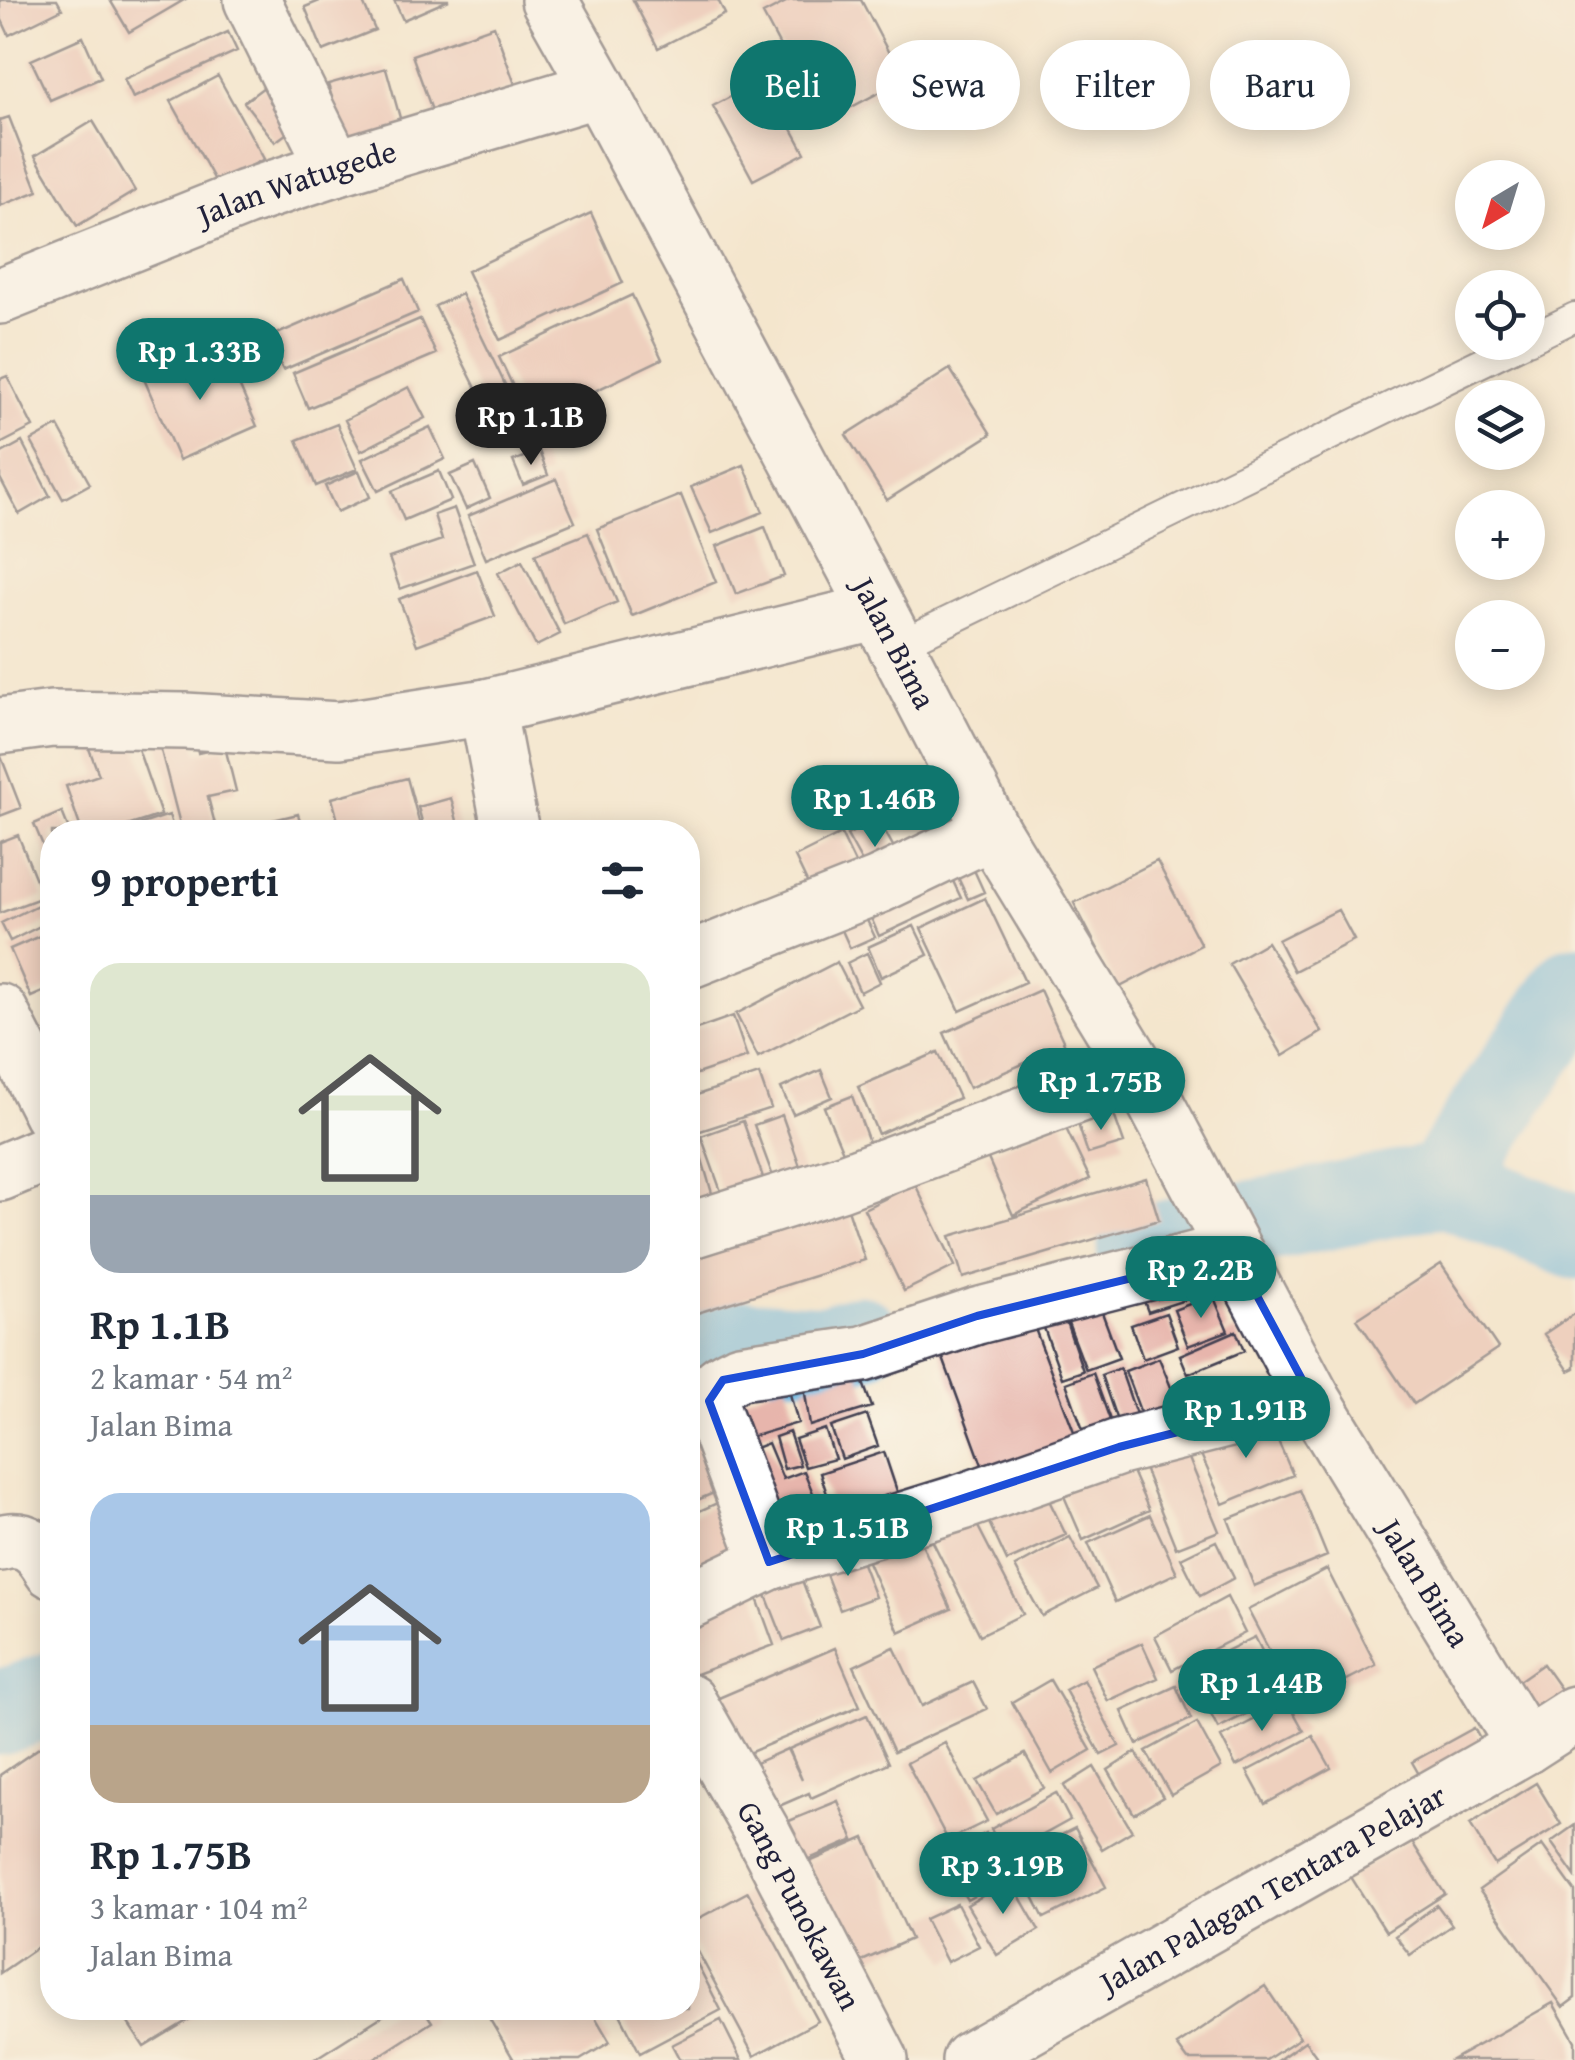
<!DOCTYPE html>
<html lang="id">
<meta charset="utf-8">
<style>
:root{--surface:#fff;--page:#f6f6f7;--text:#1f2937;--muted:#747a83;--accent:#0f766e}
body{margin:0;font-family:"Gentium Book Plus",serif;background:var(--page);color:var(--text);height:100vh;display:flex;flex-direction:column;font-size:38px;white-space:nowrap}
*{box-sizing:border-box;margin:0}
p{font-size:32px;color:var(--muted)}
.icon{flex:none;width:55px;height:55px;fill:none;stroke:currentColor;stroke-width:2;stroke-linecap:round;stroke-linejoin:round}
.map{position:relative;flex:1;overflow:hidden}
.panel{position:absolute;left:40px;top:820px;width:660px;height:1200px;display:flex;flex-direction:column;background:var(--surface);border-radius:40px;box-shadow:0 5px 25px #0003}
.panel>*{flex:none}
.guide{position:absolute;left:730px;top:40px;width:695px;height:90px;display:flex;gap:20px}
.needle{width:65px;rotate:218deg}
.buttons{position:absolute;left:1455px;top:160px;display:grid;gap:20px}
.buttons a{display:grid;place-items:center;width:90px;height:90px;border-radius:50%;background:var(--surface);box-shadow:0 5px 25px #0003;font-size:50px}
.price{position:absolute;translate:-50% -85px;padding:0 22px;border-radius:35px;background:var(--accent);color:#fff;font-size:32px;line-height:65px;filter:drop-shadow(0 2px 5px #0008)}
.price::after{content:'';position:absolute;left:50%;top:60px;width:30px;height:22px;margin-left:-15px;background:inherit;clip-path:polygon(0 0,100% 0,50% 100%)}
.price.current{background:#222;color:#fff}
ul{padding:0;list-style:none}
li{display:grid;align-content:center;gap:20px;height:530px;padding:0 50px}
li span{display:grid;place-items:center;height:310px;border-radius:30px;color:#555}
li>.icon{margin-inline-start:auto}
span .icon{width:180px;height:180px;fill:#fffc;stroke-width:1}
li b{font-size:42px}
h2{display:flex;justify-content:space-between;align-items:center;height:120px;padding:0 50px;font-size:42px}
.pill{padding:0 35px;border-radius:45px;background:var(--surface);box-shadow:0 5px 25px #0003;font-size:35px;line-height:90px}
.pill.current{background:var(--accent);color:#fff}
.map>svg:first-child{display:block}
</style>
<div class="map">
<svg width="1575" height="2060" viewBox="0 0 1575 2060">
<rect width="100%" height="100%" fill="#fbf7ec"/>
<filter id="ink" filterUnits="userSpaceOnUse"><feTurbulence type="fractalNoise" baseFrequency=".01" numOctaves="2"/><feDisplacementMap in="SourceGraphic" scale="20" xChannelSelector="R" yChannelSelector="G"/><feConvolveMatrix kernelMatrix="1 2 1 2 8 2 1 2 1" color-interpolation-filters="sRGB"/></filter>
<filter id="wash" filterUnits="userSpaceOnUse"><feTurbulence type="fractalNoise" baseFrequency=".0048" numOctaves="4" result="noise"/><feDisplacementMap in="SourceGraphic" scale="40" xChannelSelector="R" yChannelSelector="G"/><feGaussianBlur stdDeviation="2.25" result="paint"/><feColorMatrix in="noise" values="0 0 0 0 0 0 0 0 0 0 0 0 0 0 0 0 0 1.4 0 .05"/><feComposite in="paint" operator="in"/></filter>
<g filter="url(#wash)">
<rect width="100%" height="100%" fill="#f4e6cd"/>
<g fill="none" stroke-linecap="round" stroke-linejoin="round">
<!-- river -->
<path stroke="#69b7e3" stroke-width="85" d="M 1443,1184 L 1575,988
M 1139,1251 L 1196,1234 L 1443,1184 L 1575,1237
M 688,1339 L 824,1348 L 859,1337
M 0,1713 L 52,1694"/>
</g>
<g id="blocks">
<!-- building -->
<path fill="#e7b5ac" d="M 0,0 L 57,0 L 62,9 L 9,35 L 0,16 Z
M 110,0 L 184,0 L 129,32 Z
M 322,0 L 362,0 L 375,30 L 323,51 L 305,7 Z
M 394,0 L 449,0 L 403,20 Z
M 633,0 L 718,0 L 725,14 L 658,48 Z
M 790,0 L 861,0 L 903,80 L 821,123 L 763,14 Z
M 494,26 L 516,87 L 434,116 L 412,55 Z
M 228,32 L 237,51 L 133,98 L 124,79 Z
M 83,37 L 101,78 L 50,100 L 31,60 Z
M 386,68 L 407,143 L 350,159 L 328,84 Z
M 218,76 L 264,159 L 217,184 L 171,101 Z
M 765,79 L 805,153 L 753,180 L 713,106 Z
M 264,87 L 294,128 L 275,142 L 244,102 Z
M 9,117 L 38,191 L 0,206 L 0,120 Z
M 93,121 L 135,191 L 77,226 L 35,156 Z
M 591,213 L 623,283 L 500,340 L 467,271 Z
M 404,279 L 418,312 L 283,370 L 268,338 Z
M 461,294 L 514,403 L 490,416 L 435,306 Z
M 632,295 L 662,359 L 530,422 L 499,357 Z
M 420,319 L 436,354 L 308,408 L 293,373 Z
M 222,346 L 257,426 L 179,460 L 144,379 Z
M 950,369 L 991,434 L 887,500 L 846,435 Z
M 7,376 L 33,427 L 0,444 L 0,379 Z
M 409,387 L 425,418 L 361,451 L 345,420 Z
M 337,424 L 357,469 L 316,486 L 297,440 Z
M 58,426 L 90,484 L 63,499 L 31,441 Z
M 430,427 L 445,459 L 378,491 L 362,459 Z
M 22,442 L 50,496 L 19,514 L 0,478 L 0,454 Z
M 539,451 L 548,475 L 523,485 L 513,461 Z
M 475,464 L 490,498 L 466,509 L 450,475 Z
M 744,465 L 763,512 L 712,533 L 691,487 Z
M 359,471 L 370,497 L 337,512 L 325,486 Z
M 439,471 L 451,500 L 404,520 L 392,491 Z
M 556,479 L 575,522 L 486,559 L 468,516 Z
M 681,495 L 716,582 L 632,616 L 597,529 Z
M 454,508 L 474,563 L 400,589 L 389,558 L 442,540 L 434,515 Z
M 765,527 L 784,576 L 736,594 L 717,546 Z
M 588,533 L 617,602 L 564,624 L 535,554 Z
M 522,561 L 560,634 L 536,646 L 498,573 Z
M 477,570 L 495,616 L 417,645 L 399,599 Z
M 129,723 L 161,815 L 109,832 L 82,832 L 66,786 L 99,775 L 85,738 Z
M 192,734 L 198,753 L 225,747 L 236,791 L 208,797 L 217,832 L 182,832 L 159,743 Z
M 0,754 L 21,808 L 0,816 Z
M 407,778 L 421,829 L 408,832 L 341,832 L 332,798 Z
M 451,798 L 460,832 L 425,832 L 418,807 Z
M 62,812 L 70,832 L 52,832 L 52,867 L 34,824 Z
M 298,814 L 303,832 L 272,832 L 269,821 Z
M 169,815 L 174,831 L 118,832 Z
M 878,819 L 903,864 L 872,880 L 847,835 Z
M 841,834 L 864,882 L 818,905 L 795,857 Z
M 18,835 L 43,897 L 0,913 L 0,842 Z
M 964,848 L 984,892 L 968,899 L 948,856 Z
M 943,860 L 961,898 L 879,936 L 862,897 Z
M 1157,861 L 1201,945 L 1118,988 L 1074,903 Z
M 856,897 L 875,937 L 850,948 L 832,908 Z
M 985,898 L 1025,982 L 960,1011 L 921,928 Z
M 40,904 L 50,921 L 10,941 L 1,923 Z
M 1338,910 L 1354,940 L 1294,971 L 1278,940 Z
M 914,926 L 928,955 L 881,977 L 868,947 Z
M 42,935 L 52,958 L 52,988 L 31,997 L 10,949 Z
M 1267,942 L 1322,1032 L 1283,1056 L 1229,964 Z
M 867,953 L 880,982 L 860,992 L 847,963 Z
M 837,962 L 859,1005 L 758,1057 L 736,1014 Z
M 1040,990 L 1065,1045 L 969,1088 L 944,1033 Z
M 733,1016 L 747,1057 L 688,1077 L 688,1032 Z
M 938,1052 L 959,1098 L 878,1134 L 858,1087 Z
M 821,1070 L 832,1097 L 793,1114 L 781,1088 Z
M 759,1074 L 771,1108 L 688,1135 L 688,1098 Z
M 852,1096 L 869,1142 L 843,1152 L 824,1107 Z
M 1113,1112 L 1124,1143 L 1088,1154 L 1078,1124 Z
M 782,1115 L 802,1172 L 775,1182 L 754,1125 Z
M 1062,1120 L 1090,1179 L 1013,1215 L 986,1154 Z
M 743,1121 L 765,1183 L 723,1197 L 701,1136 Z
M 696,1139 L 716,1207 L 688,1215 L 688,1141 Z
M 1146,1178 L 1159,1220 L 963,1278 L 950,1236 Z
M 915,1184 L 955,1266 L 904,1291 L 864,1209 Z
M 845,1200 L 865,1260 L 688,1316 L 688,1253 Z
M 1202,1259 L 1213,1291 L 1148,1312 L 1137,1282 Z
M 1441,1264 L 1498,1348 L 1414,1404 L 1357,1319 Z
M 1213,1295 L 1228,1331 L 1188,1346 L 1174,1310 Z
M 1061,1307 L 1083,1371 L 1062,1378 L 1039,1314 Z
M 1100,1307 L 1119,1358 L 1086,1370 L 1067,1320 Z
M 1029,1313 L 1081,1450 L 989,1484 L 936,1339 Z
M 1166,1313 L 1178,1346 L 1143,1359 L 1131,1325 Z
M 1575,1313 L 1575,1368 L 1569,1371 L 1544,1334 Z
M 1236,1331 L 1244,1351 L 1188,1374 L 1180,1355 Z
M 1159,1358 L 1184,1419 L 1148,1432 L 1125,1371 Z
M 1120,1368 L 1143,1434 L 1124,1441 L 1101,1375 Z
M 859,1372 L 872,1407 L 810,1426 L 804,1387 Z
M 1093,1373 L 1118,1442 L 1091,1452 L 1066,1383 Z
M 787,1383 L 798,1423 L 734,1442 L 723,1405 Z
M 867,1415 L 878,1446 L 842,1459 L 831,1427 Z
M 1268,1418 L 1293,1475 L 1223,1504 L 1198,1448 Z
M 702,1423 L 730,1486 L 688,1504 L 688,1429 Z
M 825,1429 L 835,1459 L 805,1467 L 795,1439 Z
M 789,1432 L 800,1465 L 784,1469 L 775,1437 Z
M 768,1443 L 783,1479 L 804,1471 L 824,1520 L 771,1540 L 736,1456 Z
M 1183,1444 L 1219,1531 L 1176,1548 L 1141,1461 Z
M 1123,1451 L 1149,1510 L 1083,1540 L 1057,1480 Z
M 884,1452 L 899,1497 L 835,1518 L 820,1473 Z
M 1044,1490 L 1066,1535 L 1007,1561 L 986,1516 Z
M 1300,1490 L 1327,1556 L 1254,1586 L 1228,1519 Z
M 733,1496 L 758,1551 L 688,1583 L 688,1516 Z
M 971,1513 L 1023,1614 L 980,1635 L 929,1534 Z
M 1150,1515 L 1177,1573 L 1115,1602 L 1088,1543 Z
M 916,1530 L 951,1609 L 899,1632 L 864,1553 Z
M 1070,1537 L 1097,1588 L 1042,1616 L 1015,1567 Z
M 1216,1541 L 1234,1578 L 1200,1596 L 1181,1558 Z
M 856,1548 L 875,1597 L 840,1610 L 821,1562 Z
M 1327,1569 L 1376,1665 L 1298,1705 L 1248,1610 Z
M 800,1575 L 820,1627 L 784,1641 L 764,1590 Z
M 753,1587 L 774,1645 L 688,1677 L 688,1611 Z
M 1227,1597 L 1245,1633 L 1172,1670 L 1155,1636 Z
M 1255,1637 L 1284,1695 L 1218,1728 L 1188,1670 Z
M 1142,1643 L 1158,1678 L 1108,1701 L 1091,1666 Z
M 894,1647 L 922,1706 L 973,1682 L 987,1709 L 894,1752 L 854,1666 Z
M 835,1648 L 860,1706 L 739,1757 L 714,1700 Z
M 1543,1664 L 1572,1705 L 1529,1734 L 1500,1694 Z
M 1050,1680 L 1091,1750 L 1052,1773 L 1012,1702 Z
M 1084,1680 L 1119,1746 L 1101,1755 L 1065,1690 Z
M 1176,1686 L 1191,1719 L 1137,1744 L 1122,1711 Z
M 1288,1702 L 1304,1731 L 1236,1766 L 1221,1737 Z
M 867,1715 L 889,1763 L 811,1798 L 809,1793 L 763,1813 L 742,1769 L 787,1749 L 802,1780 L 789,1749 Z
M 1197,1723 L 1221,1767 L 1171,1795 L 1146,1751 Z
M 1474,1728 L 1493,1763 L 1432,1797 L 1412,1762 Z
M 1313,1736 L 1331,1768 L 1265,1804 L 1247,1771 Z
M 52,1739 L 52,1937 L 0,1973 L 0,1775 Z
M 945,1743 L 987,1821 L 948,1840 L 907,1763 Z
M 1136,1752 L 1163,1797 L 1134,1814 L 1108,1770 Z
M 1025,1754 L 1044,1788 L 996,1814 L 977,1781 Z
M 1094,1767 L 1132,1831 L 1102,1849 L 1064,1786 Z
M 1536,1783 L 1561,1824 L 1495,1865 L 1470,1824 Z
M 1056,1793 L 1070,1820 L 1005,1856 L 991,1829 Z
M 838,1801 L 854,1840 L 788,1868 L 772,1828 Z
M 1575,1825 L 1575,1876 L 1551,1842 Z
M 1075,1828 L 1106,1887 L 1044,1918 L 1014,1859 Z
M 986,1833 L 1010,1875 L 967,1900 L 943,1857 Z
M 865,1838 L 911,1939 L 853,1965 L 807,1863 Z
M 1410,1839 L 1445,1894 L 1386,1932 L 1351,1877 Z
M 1542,1845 L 1575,1891 L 1575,1998 L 1563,2007 L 1479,1890 Z
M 1010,1880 L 1039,1930 L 997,1955 L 967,1905 Z
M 748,1892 L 818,2021 L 754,2056 L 688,1933 L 688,1924 Z
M 957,1904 L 979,1946 L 947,1962 L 925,1919 Z
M 1437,1905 L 1452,1925 L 1410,1955 L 1395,1936 Z
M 688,1946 L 721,2010 L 640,2053 L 617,2008 L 688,2008 Z
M 1265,1986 L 1300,2038 L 1266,2060 L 1188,2060 L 1177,2045 Z
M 1553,2003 L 1575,2041 L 1575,2060 L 1452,2060 Z
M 118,2008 L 208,2008 L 144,2047 Z
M 395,2008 L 423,2008 L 432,2022 L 373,2060 L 313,2060 Z
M 483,2008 L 590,2008 L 610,2042 L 580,2060 L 514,2060 Z
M 721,2020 L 741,2060 L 680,2060 L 672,2045 Z
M 1305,2041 L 1319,2060 L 1278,2060 Z"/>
</g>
</g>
<g filter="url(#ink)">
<use href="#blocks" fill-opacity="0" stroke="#423f51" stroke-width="2.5"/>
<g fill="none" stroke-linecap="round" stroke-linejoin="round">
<!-- service casing -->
<g stroke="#423f51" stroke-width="32">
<path id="service" d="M 1528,340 L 1575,317
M 895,647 L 1523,342"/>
</g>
<!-- minor casing -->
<g stroke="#423f51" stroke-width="60">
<g id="minor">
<path d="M 252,0 L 335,168"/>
<path id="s1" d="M 549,0 L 597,85 L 878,611 L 992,831 L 1139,1072 L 1312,1398 L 1525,1746"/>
<path id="s2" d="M 0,296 L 245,198 L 335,168 L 598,89"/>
<path d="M 487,707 L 511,832"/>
<path d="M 0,726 L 52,719 L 185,721 L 339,730 L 487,707 L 878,611"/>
<path d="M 688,961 L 879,885 L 992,831"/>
<path d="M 0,1012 L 52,1114"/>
<path d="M 0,1173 L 52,1151"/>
<path d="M 688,1231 L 840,1183 L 1139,1072"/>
<path d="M 0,1543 C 25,1535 40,1549 52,1570"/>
<path d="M 769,1562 L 709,1401 C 715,1383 723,1380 740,1372 L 863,1354 L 977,1316 L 1198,1259 L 1234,1253"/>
<path d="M 688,1601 L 769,1562 L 962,1502 L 1119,1447 L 1312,1398"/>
<path id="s3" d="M 688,1702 L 762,1832 L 880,2060"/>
</g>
</g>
<!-- primary casing -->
<g stroke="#423f51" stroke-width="60">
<g id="primary">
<path id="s4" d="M 970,2060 L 1525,1746 L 1575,1714"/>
</g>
</g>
<!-- service -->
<use href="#service" stroke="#fff" stroke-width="28"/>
<!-- minor -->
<use href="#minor" stroke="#fff" stroke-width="55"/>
<!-- primary -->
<use href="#primary" stroke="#fff" stroke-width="55"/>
</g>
</g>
<!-- marked area -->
<path d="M0 0H1575V2060H0ZM 1234,1253 L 1312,1398 L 1119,1447 L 769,1562 L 709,1401 L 723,1380 L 863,1354 L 977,1316 Z" fill="#f4e6cd" fill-opacity=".55" fill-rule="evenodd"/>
<path fill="none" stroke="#1d4ed8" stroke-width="8" stroke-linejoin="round" d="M 1234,1253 L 1312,1398 L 1119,1447 L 769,1562 L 709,1401 L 723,1380 L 863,1354 L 977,1316 Z"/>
<g text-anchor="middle" stroke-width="9" stroke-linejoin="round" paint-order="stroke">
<!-- street labels -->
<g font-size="32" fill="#22223b" stroke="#fbf7ec">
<text dy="11" stroke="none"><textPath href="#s2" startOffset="318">Jalan Watugede</textPath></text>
<text dy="11" stroke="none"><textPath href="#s1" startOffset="730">Jalan Bima</textPath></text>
<text dy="11" stroke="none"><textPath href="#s1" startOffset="1810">Jalan Bima</textPath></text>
<text dy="11" stroke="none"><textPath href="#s4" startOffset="348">Jalan Palagan Tentara Pelajar</textPath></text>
<text dy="11" stroke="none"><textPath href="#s3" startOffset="232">Gang Punokawan</textPath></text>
</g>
</g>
</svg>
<div class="buttons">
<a><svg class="needle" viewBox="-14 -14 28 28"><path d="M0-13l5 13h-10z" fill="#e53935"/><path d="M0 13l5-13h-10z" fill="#747a83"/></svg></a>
<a><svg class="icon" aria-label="locate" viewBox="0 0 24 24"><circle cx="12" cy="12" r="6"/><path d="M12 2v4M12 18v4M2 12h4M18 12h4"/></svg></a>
<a><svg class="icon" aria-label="layers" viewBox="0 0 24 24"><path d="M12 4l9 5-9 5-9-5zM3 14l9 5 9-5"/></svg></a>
<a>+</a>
<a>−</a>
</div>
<b class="price" style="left:200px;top:403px">Rp 1.33B</b>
<b class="price current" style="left:531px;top:468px">Rp 1.1B</b>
<b class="price" style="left:875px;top:850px">Rp 1.46B</b>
<b class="price" style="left:1101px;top:1133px">Rp 1.75B</b>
<b class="price" style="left:1201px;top:1321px">Rp 2.2B</b>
<b class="price" style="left:1246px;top:1461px">Rp 1.91B</b>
<b class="price" style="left:848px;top:1579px">Rp 1.51B</b>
<b class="price" style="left:1262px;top:1734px">Rp 1.44B</b>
<b class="price" style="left:1003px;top:1917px">Rp 3.19B</b>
<div class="guide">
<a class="pill current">Beli</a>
<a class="pill">Sewa</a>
<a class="pill">Filter</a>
<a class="pill">Baru</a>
</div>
<section class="panel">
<h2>9 properti<svg class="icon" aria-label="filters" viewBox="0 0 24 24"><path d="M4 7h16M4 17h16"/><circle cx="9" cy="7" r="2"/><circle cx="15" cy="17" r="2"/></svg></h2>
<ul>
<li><span style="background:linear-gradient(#dfe7d0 75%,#9aa5b1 0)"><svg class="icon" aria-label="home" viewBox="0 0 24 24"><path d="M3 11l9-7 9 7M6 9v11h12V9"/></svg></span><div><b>Rp 1.1B</b><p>2 kamar · 54 m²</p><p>Jalan Bima</p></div></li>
<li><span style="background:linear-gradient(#a9c7e8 75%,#b9a48a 0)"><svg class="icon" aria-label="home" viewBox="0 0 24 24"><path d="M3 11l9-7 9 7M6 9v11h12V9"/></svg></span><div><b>Rp 1.75B</b><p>3 kamar · 104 m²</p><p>Jalan Bima</p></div></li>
</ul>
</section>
</div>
